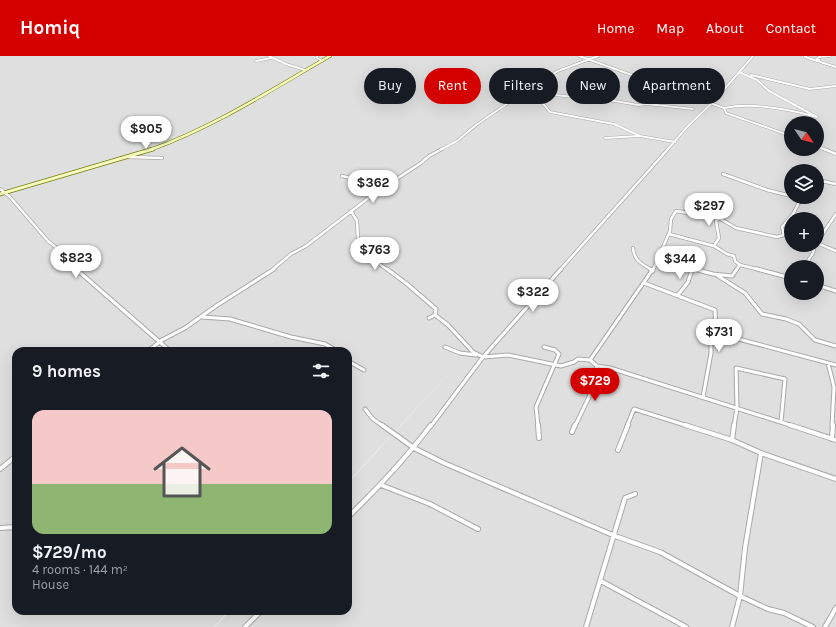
<!DOCTYPE html>
<meta charset="utf-8">
<style>
:root{--surface:#171b24;--page:#242831;--text:#f1f3f6;--muted:#9ea1a6;--accent:#d40000}
body{margin:0;font-family:Karla,sans-serif;background:var(--page);color:var(--text);height:100vh;display:flex;flex-direction:column;font-size:15px;white-space:nowrap}
*{box-sizing:border-box;margin:0}
p{font-size:13px;color:var(--muted)}
.icon{flex:none;width:22px;height:22px;fill:none;stroke:currentColor;stroke-width:2;stroke-linecap:round;stroke-linejoin:round}
.map{position:relative;flex:1;overflow:hidden}
.sheet{position:absolute;left:12px;top:291px;width:340px;height:268px;display:flex;flex-direction:column;background:var(--surface);border-radius:12px;box-shadow:0 4px 16px #0002}
.sheet>*{flex:none}
.banner{position:absolute;left:364px;top:12px;width:380px;height:36px;display:flex;gap:8px}
.needle{width:26px;rotate:125deg}
.buttons{position:absolute;left:784px;top:60px;display:grid;gap:8px}
.buttons a{display:grid;place-items:center;width:40px;height:40px;border-radius:50%;background:var(--surface);box-shadow:0 4px 16px #0002;font-size:20px}
.price{position:absolute;translate:-50% -34px;padding:0 9px;border-radius:14px;background:#fff;color:#222;font-size:13px;line-height:26px;filter:drop-shadow(0 1px 2px #0008)}
.price::after{content:'';position:absolute;left:50%;top:24px;width:12px;height:9px;margin-left:-6px;background:inherit;clip-path:polygon(0 0,100% 0,50% 100%)}
.price.active{background:var(--accent);color:#fff}
ul{padding:0;list-style:none}
li{display:grid;align-content:center;gap:8px;height:212px;padding:0 20px}
li span{display:grid;place-items:center;height:124px;border-radius:12px;color:#555}
li>.icon{margin-inline-start:auto}
span .icon{width:72px;height:72px;fill:#fffc;stroke-width:1}
li b{font-size:17px}
h2{display:flex;justify-content:space-between;align-items:center;height:48px;padding:0 20px;font-size:17px}
.chip{padding:0 14px;border-radius:18px;background:var(--surface);box-shadow:0 4px 16px #0002;font-size:14px;line-height:36px}
.chip.active{background:var(--accent);color:#fff}
header{display:flex;align-items:center;gap:24px;box-sizing:border-box;height:56px;padding:0 20px;background:var(--accent);color:#fff}
header strong{font-size:19px}
nav{display:flex;gap:22px;margin-inline-start:auto;font-size:14px}
.map>svg:first-child{display:block}
</style>
<header>
<strong>Homiq</strong>
<nav><a>Home</a><a>Map</a><a>About</a><a>Contact</a></nav>
</header>
<div class="map">
<svg width="836" height="571" viewBox="0 0 836 571">
<rect width="100%" height="100%" fill="#f2efe9"/>
<!-- residential -->
<path fill="#e0dfdf" fill-rule="evenodd" d="M 0,0 L 836,0 L 836,571 L 215,571 L 230,555 L 348,555 L 348,427 L 496,266 L 348,426 L 348,295 L 16,295 L 16,555 L 228,555 L 214,571 L 0,571 ZM 791,67 L 817,67 L 817,93 L 791,93 ZM 791,115 L 817,115 L 817,141 L 791,141 ZM 791,163 L 817,163 L 817,189 L 791,189 ZM 791,211 L 817,211 L 817,237 L 791,237 Z"/>
<g fill="none" stroke-linecap="round" stroke-linejoin="round">
<!-- street-far3 casing -->
<g stroke="#a9a9a9" stroke-width="3">
<path id="street-far3" d="M 269,0 L 286,8 L 305,14
M 317,0 L 317,2 L 322,5
M 579,0 L 724,52
M 806,0 L 805,1 L 836,11
M 819,4 L 817,3 L 819,1 L 830,0
M 256,5 L 271,2
M 739,16 L 757,24 L 769,35 L 817,61 C 788,53 754,46 724,52 L 726,57 L 791,80
M 751,19 L 810,33 L 836,30
M 530,32 L 550,56 L 614,68 L 640,80 L 675,86
M 534,37 L 615,45 L 638,49 L 647,48 L 693,53
M 605,82 L 638,80
M 817,90 L 826,94
M 440,94 L 457,85 L 476,69 L 530,32 L 558,15 L 598,0
M 667,94 L 687,71 L 716,43 L 753,0"/>
</g>
<!-- street-far2 casing -->
<g stroke="#a9a9a9" stroke-width="4">
<path id="street-far2" d="M 824,93 L 836,98
M 129,101 L 162,102
M 723,118 L 767,134 L 791,140
M 342,120 L 364,125 L 389,122 L 396,123
M 817,124 L 836,128
M 0,133 L 10,141 L 48,185 L 63,197 L 70,209 L 77,214
M 794,141 L 800,143
M 351,155 L 357,165 L 358,183 L 370,191 L 375,205 L 388,214
M 783,176 L 791,179
M 669,178 L 714,190 L 727,198 L 734,200 L 735,205 L 740,209 L 761,214
M 817,186 L 836,158
M 817,187 L 836,195
M 714,190 L 719,182 L 716,165 L 719,162
M 633,192 C 634,205 642,208 652,214
M 660,201 L 697,214
M 804,211 L 813,197 L 815,189
M 272,214 L 291,198 L 306,190 L 375,137 L 421,107 L 429,100 L 442,93
M 560,214 L 668,93
M 653,214 L 670,175 L 671,163 L 676,155 L 719,162 L 736,172 L 777,181 L 784,179 L 782,171 L 793,158 L 802,141
M 736,214 L 740,209"/>
</g>
<!-- street-far1 casing -->
<g stroke="#a9a9a9" stroke-width="5">
<path id="street-far1" d="M 76,213 L 170,295
M 387,213 L 407,228 L 436,253 L 435,259 L 429,262
M 650,213 L 653,215
M 694,213 L 713,218 L 732,220 L 737,213
M 757,213 L 791,222
M 718,220 L 745,237 L 762,258 L 786,263 L 799,268 L 815,284 L 836,290
M 644,227 L 715,254 L 716,277 L 711,284 L 711,297 L 703,341
M 817,229 L 836,235
M 678,239 L 688,226 L 692,214
M 435,259 L 448,269 L 473,296 L 483,301 L 508,299 L 561,310 L 574,306 L 578,303 L 590,304 L 597,310 L 610,312 L 793,370
M 202,261 L 230,263 L 291,281 L 325,288 L 337,295
M 716,277 L 836,309
M 445,291 L 460,297 L 476,299
M 148,295 L 162,284 L 185,272 L 216,250 L 274,213
M 590,304 L 653,213
M 348,305 L 364,314
M 828,307 L 834,331 L 832,370
M 365,353 L 373,363 L 383,370
M 431,370 L 483,301 L 561,213
M 538,370 L 536,351 L 559,298 L 555,294 L 544,291
M 575,370 L 589,341 L 597,310
M 627,370 L 634,353 L 688,370
M 734,370 L 737,352 L 736,312 L 785,323 L 781,366"/>
</g>
<!-- street casing -->
<g stroke="#a9a9a9" stroke-width="6">
<path id="street" d="M 382,369 L 414,392 L 444,407 L 615,480 L 660,496 L 740,540 L 768,553 L 784,557 L 813,571
M 538,369 L 539,382
M 685,369 L 732,384
M 790,369 L 836,384
M 572,376 L 575,369
M 832,383 L 833,369
M 618,394 L 628,369
M 761,397 L 836,423
M 0,413 L 16,400
M 381,429 L 430,448 L 478,473
M 348,461 C 378,432 406,402 431,369
M 0,472 L 16,471
M 601,525 L 686,571
M 245,571 L 261,555
M 586,571 L 625,442 L 635,438
M 732,571 L 740,540 L 745,492 L 761,397 L 732,384 L 734,369
M 825,571 L 836,552"/>
</g>
<!-- secondary-far1 casing -->
<g stroke="#707d05" stroke-width="3.5">
<path id="secondary-far1" d="M 150,94 C 214,71 271,34 330,0"/>
</g>
<!-- secondary casing -->
<g stroke="#707d05" stroke-width="4.5">
<path id="secondary" d="M 0,138 L 153,93"/>
</g>
<!-- street-far3 -->
<use href="#street-far3" stroke="#fff" stroke-width="2"/>
<!-- street-far2 -->
<use href="#street-far2" stroke="#fff" stroke-width="2.5"/>
<!-- street-far1 -->
<use href="#street-far1" stroke="#fff" stroke-width="3"/>
<!-- street -->
<use href="#street" stroke="#fff" stroke-width="4"/>
<!-- secondary-far1 -->
<use href="#secondary-far1" stroke="#f7fabf" stroke-width="2.5"/>
<!-- secondary -->
<use href="#secondary" stroke="#f7fabf" stroke-width="3"/>
</g>
</svg>
<div class="buttons">
<a><svg class="needle" viewBox="-14 -14 28 28"><path d="M0-13l5 13h-10z" fill="#e53935"/><path d="M0 13l5-13h-10z" fill="#9ea1a6"/></svg></a>
<a><svg class="icon" aria-label="layers" viewBox="0 0 24 24"><path d="M12 4l9 5-9 5-9-5zM3 14l9 5 9-5"/></svg></a>
<a>+</a>
<a>−</a>
</div>
<b class="price" style="left:146px;top:94px">$905</b>
<b class="price" style="left:373px;top:148px">$362</b>
<b class="price" style="left:709px;top:171px">$297</b>
<b class="price" style="left:375px;top:215px">$763</b>
<b class="price" style="left:76px;top:223px">$823</b>
<b class="price" style="left:680px;top:224px">$344</b>
<b class="price" style="left:533px;top:257px">$322</b>
<b class="price" style="left:719px;top:297px">$731</b>
<b class="price active" style="left:595px;top:346px">$729</b>
<div class="banner">
<a class="chip">Buy</a>
<a class="chip active">Rent</a>
<a class="chip">Filters</a>
<a class="chip">New</a>
<a class="chip">Apartment</a>
</div>
<section class="sheet">
<h2>9 homes<svg class="icon" aria-label="filters" viewBox="0 0 24 24"><path d="M4 7h16M4 17h16"/><circle cx="9" cy="7" r="2"/><circle cx="15" cy="17" r="2"/></svg></h2>
<ul>
<li><span style="background:linear-gradient(#f6c9c9 60%,#8fb573 0)"><svg class="icon" aria-label="home" viewBox="0 0 24 24"><path d="M3 11l9-7 9 7M6 9v11h12V9"/></svg></span><div><b>$729/mo</b><p>4 rooms · 144 m²</p><p>House</p></div></li>
</ul>
</section>
</div>
